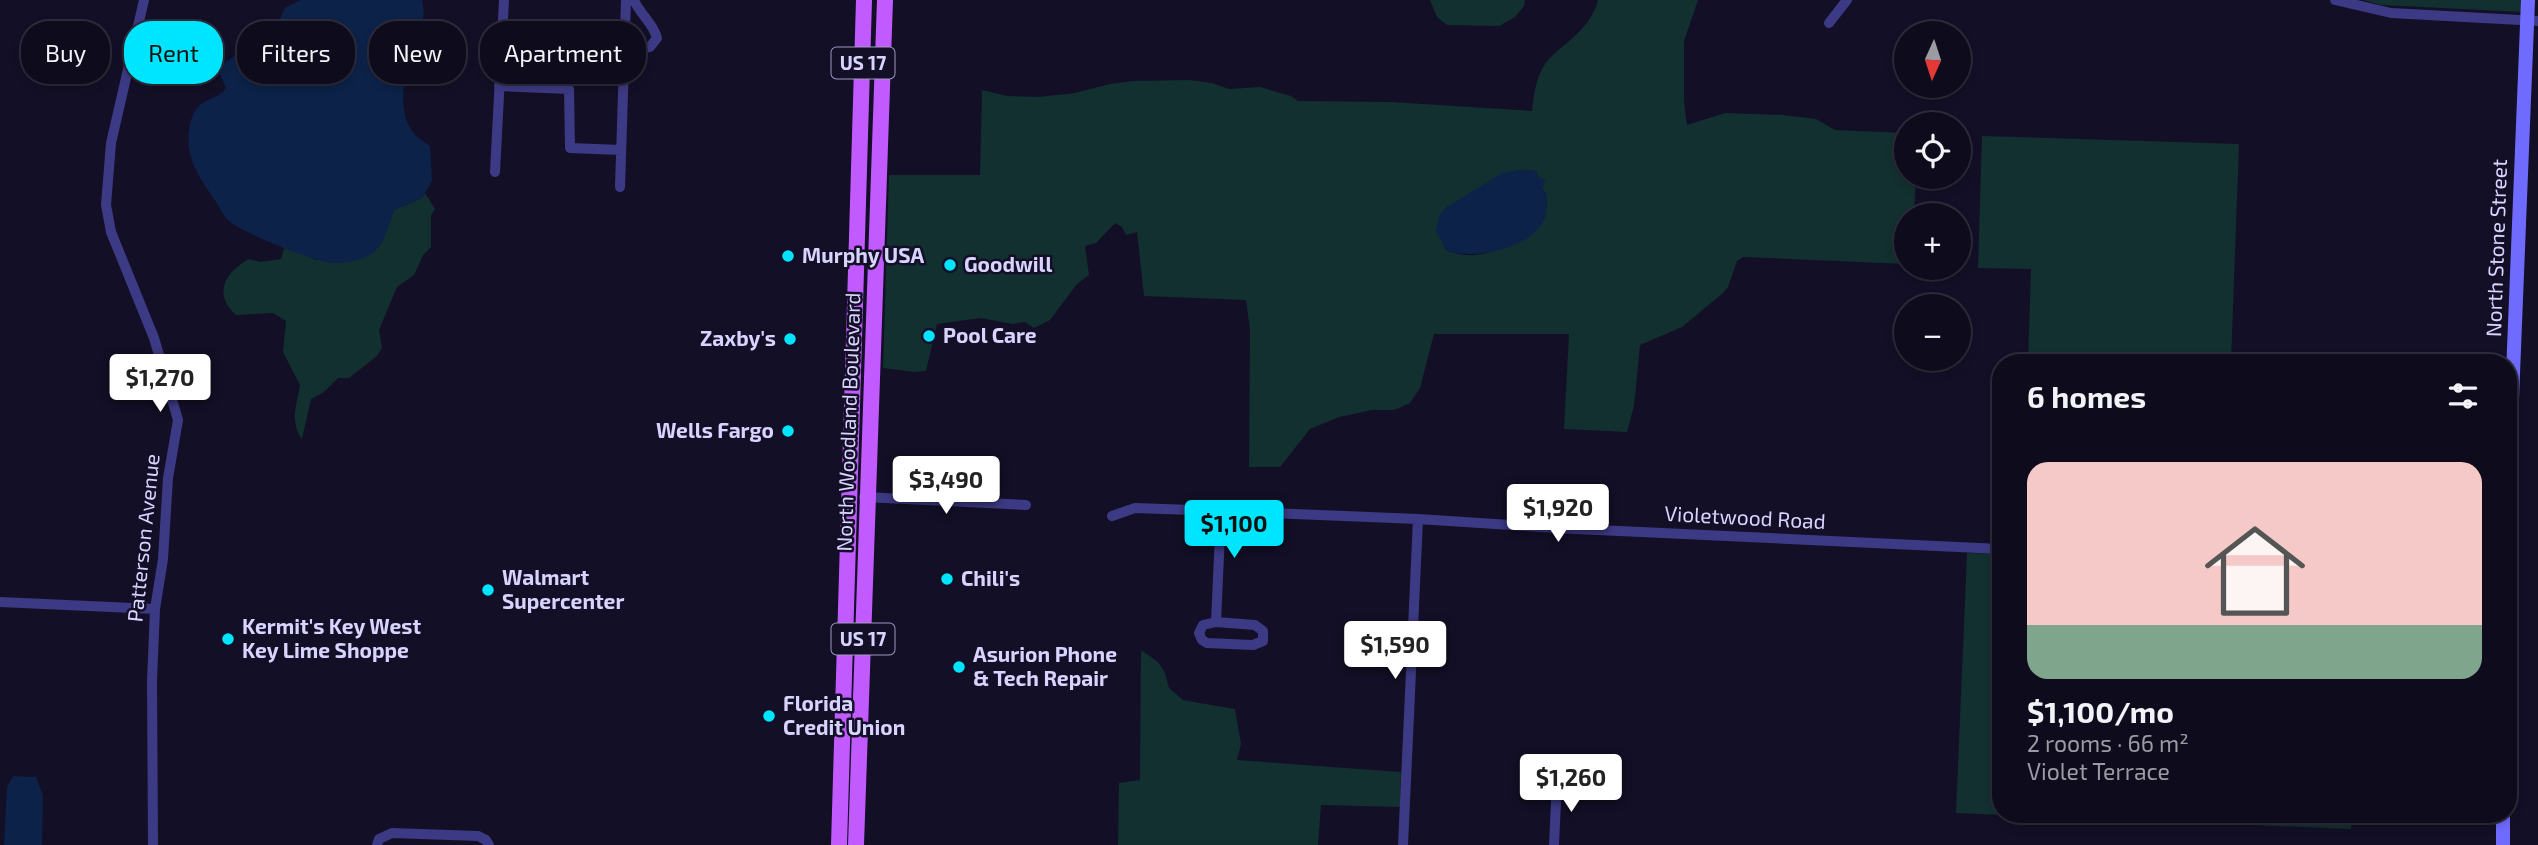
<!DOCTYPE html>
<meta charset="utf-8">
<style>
:root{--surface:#0e0b1c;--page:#1c1929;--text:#f1f3f6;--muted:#9b9ba3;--line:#2e2b3b;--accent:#00e5ff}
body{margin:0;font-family:"Exo 2",sans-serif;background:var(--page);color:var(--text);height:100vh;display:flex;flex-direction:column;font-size:26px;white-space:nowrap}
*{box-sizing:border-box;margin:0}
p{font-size:23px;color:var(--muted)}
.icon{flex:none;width:38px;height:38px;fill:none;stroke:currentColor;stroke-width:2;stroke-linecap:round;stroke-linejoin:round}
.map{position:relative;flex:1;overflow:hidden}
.drawer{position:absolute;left:1992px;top:354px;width:525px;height:469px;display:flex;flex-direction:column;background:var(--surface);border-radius:28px;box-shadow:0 4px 10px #0003,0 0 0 2px var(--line)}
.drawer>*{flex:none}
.guide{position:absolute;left:21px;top:21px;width:665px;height:63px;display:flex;gap:14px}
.needle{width:46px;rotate:183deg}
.tools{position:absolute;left:1894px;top:21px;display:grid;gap:14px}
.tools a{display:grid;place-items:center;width:77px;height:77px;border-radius:50%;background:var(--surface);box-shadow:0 4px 10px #0003,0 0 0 2px var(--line);font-size:35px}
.price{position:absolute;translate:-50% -60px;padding:0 16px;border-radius:7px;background:#fff;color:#222;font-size:23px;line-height:46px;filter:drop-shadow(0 2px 4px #0008)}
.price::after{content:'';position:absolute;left:50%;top:42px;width:21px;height:16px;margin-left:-10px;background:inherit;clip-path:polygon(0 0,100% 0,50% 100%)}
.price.active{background:var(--accent);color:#111}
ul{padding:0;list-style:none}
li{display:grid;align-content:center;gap:14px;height:371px;padding:0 35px}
li span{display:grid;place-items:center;height:217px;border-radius:21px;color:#555}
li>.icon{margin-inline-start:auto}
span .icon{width:126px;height:126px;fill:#fffc;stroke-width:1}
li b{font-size:30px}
h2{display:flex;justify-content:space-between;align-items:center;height:84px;padding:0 35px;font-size:30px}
.chip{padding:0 24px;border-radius:28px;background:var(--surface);box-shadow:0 4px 10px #0003,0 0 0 2px var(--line);font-size:24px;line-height:63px}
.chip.active{background:var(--accent);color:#111}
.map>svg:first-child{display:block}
</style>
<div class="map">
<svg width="2538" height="845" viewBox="0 0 2538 845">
<rect width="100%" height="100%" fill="#130f26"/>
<!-- green -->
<path fill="#12302f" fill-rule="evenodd" d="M 1430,0 L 1525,0 L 1524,6 L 1515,17 L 1499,26 L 1447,25 L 1437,17 Z
M 1598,0 L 1698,0 L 1684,41 L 1684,102 L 1687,125 L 1725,113 L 1783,115 L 1816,119 L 1835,130 L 1906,133 L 1906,177 L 1916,177 L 1914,215 L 1906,215 L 1906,264 L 1743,257 L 1737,261 L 1728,287 L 1723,293 L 1682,327 L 1640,345 L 1634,406 L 1627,432 L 1564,429 L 1569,334 L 1434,334 L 1420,388 L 1410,403 L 1394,410 L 1372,410 L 1339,417 L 1310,429 L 1280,467 L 1249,467 L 1250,330 L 1246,300 L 1144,296 L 1137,232 L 1126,235 L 1122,227 L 1115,223 L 1096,243 L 1085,246 L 1089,275 L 1077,284 L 1050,320 L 1034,328 L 1025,322 L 1013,324 L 981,318 L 937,324 L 926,371 L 914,372 L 883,368 L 889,175 L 980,175 L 982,90 L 1007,96 L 1038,97 L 1075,93 L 1110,84 L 1133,81 L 1189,80 L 1212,83 L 1229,89 L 1260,87 L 1291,96 L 1298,101 L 1391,102 L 1532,111 C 1534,92 1537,69 1553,55 C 1572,38 1591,26 1598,0 ZM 1520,170 L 1536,171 L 1542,188 L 1547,196 L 1545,217 C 1513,241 1490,265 1447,251 C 1439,238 1437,220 1447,207 Z
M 2363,0 L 2524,0 L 2523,12 L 2381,5 Z
M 1982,136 L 2239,144 L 2231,362 L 2028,362 L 2031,269 L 1978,268 Z
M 425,193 L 435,209 L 431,215 L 431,247 L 423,255 L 414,275 L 397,287 L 379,330 L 382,348 L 377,356 L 349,378 L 338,378 L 324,392 L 311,399 L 302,439 C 289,421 297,404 300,385 L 283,352 L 286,321 L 273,313 L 236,315 C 213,294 224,273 249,259 L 260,262 L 281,259 L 285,246 L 316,260 L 381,244 L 394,210 L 422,198 Z
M 1967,553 L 2000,554 L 2000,814 L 2351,814 L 2351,829 L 1956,813 Z
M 1141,650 L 1158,662 L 1165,673 L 1169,688 L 1183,700 L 1235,709 L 1241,744 L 1237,760 L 1401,772 L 1400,807 L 1321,805 L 1318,845 L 1118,845 L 1119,783 L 1140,780 Z"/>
<!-- water -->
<path fill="#0c2248" d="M 301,0 L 422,0 C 426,19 422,20 416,36 C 407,61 394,110 413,132 C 417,138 425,142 430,146 L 432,181 L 422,198 L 394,210 C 389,223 385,243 373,253 C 362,261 345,263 332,263 C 316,262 239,232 228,220 C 223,216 220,208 216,202 C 199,177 183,156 190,124 C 197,95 215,103 226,88 L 220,74 L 220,66 L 240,52 L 256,33 L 280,19 L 285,8 Z
M 1520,170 L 1536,171 L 1538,177 L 1546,180 L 1542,188 L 1547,196 C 1547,203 1547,211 1545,218 C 1532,249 1475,260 1447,251 L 1436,231 L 1439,216 L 1447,207 L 1502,173 Z
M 13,776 L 36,777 L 43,795 L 42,845 L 4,845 L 7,787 Z"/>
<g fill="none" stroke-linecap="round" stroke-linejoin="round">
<!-- street -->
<path stroke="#3d3a85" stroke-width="10" d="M 144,0 L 111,143 L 106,205 L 111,232 L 154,338 L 178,420 L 168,478 L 163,559 L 155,609 L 152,681 L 153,845
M 2335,0 L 2391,13 L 2538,21
M 1829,23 L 1847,0
M 625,50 L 650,47 L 657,38 C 653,22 640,15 634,0
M 499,86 L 569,89 L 570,148 L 621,150
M 495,172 L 504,0
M 620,187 L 626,0
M 864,497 L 1026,505
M 1112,516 L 1135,508 L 1221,511 L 1418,519 L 1555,528 L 2000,549
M 0,602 L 155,609
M 1216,622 L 1255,625 L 1263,631 L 1263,641 L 1253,645 L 1207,643 L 1202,640 L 1199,633 L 1203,625 L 1216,622 L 1221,511
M 377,845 L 379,839 L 392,833 L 478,836 L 486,840 L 489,845
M 1403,845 L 1418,519
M 1554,845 L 1557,781"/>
<!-- secondary -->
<path stroke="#6f6bff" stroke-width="14" d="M 2508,498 L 2528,0
M 2503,845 L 2503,814"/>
<!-- primary -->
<path stroke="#c25bff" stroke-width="16" d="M 839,845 L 864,0
M 856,845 L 885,0"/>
</g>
<!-- markers -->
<g fill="#00e5ff" stroke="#130f26" stroke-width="2.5">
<circle cx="788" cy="256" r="7"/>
<circle cx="950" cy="265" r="7"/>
<circle cx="929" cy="336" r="7"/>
<circle cx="790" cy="339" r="7"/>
<circle cx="788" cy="431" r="7"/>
<circle cx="947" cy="579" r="7"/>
<circle cx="488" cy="590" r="7"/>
<circle cx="228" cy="639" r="7"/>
<circle cx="959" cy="667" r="7"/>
<circle cx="769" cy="716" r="7"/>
</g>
<g text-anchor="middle" stroke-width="5" stroke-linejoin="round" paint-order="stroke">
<!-- shield labels -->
<g fill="#130f26" stroke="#9e99be" stroke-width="2">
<rect x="831.5" y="47.5" width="63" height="31" rx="5"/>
<rect x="831.5" y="623.5" width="63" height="31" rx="5"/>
</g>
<g font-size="19" font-weight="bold" fill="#d9d4ff">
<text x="863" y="70">US 17</text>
<text x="863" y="646">US 17</text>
</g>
<!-- street labels -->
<g font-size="21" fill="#d9d4ff" stroke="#130f26">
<text transform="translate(2497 248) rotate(-88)" y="7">North Stone Street</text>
<text transform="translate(849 422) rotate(-88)" y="7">North Woodland Boulevard</text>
<text transform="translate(1745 518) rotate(3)" y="7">Violetwood Road</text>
<text transform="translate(144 538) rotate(-84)" y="7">Patterson Avenue</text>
</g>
<!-- poi labels -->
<g font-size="21" font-weight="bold" fill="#d9d4ff" stroke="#130f26" text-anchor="start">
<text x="802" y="263">Murphy USA</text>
<text x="964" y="272">Goodwill</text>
<text x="943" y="343">Pool Care</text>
<text x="776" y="346" text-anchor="end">Zaxby's</text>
<text x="774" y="438" text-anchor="end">Wells Fargo</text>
<text x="502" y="585">Walmart<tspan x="502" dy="24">Supercenter</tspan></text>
<text x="961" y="586">Chili's</text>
<text x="242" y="634">Kermit's Key West<tspan x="242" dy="24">Key Lime Shoppe</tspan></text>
<text x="973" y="662">Asurion Phone<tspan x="973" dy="24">&amp; Tech Repair</tspan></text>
<text x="783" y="711">Florida<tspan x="783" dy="24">Credit Union</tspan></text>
</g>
</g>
</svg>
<div class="tools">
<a><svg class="needle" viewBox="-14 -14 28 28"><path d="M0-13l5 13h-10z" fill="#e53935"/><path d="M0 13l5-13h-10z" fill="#9b9ba3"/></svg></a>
<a><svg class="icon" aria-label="locate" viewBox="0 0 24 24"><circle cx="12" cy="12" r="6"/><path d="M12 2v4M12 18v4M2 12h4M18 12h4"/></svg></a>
<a>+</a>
<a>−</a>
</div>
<b class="price" style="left:160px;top:414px">$1,270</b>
<b class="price" style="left:946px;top:516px">$3,490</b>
<b class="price" style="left:1558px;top:544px">$1,920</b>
<b class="price active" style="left:1234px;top:560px">$1,100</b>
<b class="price" style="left:1395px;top:681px">$1,590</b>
<b class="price" style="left:1571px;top:814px">$1,260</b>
<div class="guide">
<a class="chip">Buy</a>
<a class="chip active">Rent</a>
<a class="chip">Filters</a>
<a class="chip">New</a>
<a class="chip">Apartment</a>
</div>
<section class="drawer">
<h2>6 homes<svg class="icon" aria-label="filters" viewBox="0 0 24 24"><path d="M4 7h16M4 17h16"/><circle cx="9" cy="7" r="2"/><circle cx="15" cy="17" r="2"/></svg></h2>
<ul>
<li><span style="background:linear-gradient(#f6c9c9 75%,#7fa58c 0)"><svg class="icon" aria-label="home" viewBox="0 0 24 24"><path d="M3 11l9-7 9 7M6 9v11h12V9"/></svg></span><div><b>$1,100/mo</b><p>2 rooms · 66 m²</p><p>Violet Terrace</p></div></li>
</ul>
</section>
</div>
